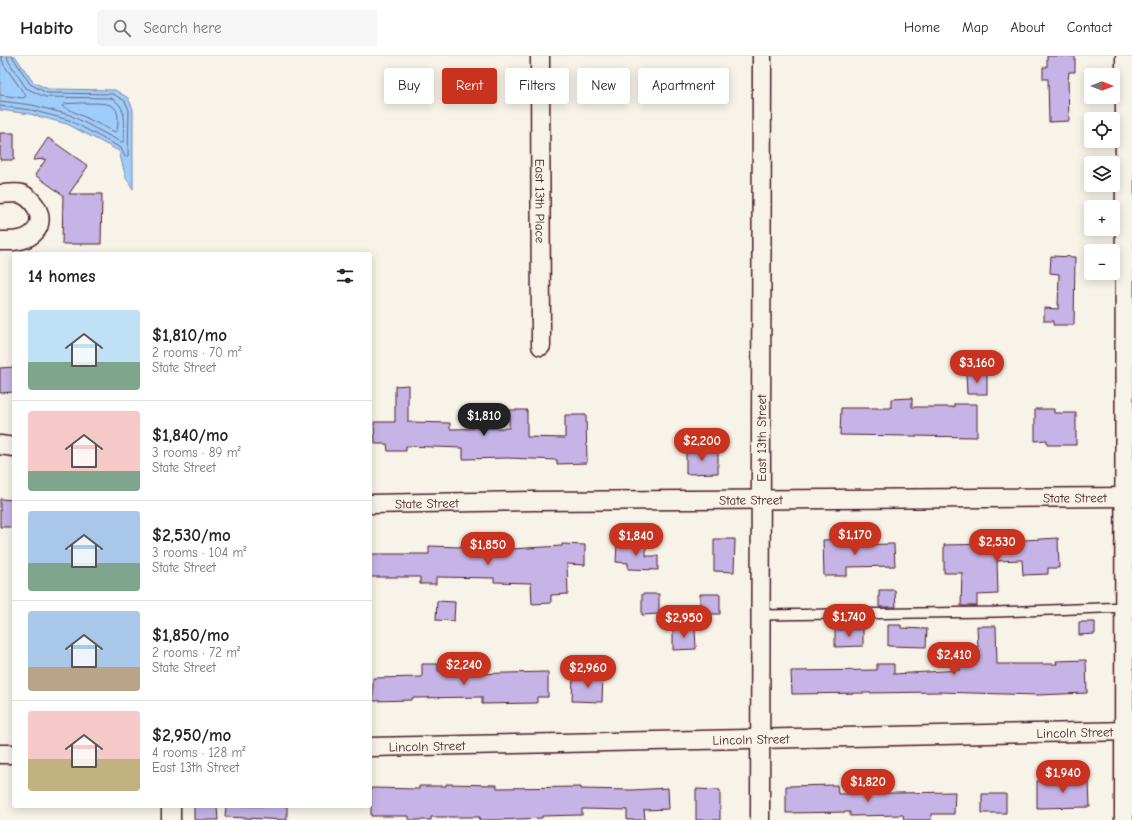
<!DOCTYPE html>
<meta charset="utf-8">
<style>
:root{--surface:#fff;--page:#f6f6f6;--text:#222;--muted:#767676;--line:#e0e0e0;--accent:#c8321e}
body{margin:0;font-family:"Comic Neue",sans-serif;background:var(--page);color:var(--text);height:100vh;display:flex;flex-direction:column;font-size:15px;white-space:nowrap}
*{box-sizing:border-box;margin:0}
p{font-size:13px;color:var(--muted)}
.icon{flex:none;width:22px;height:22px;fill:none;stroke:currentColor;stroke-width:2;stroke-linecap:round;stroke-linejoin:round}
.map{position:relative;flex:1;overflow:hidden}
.panel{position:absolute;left:12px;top:196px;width:360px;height:556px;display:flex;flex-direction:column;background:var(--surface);border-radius:4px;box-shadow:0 2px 10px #0003}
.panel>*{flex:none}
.top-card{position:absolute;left:384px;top:12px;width:380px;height:36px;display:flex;gap:8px}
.needle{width:26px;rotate:90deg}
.buttons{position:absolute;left:1084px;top:12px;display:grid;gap:8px}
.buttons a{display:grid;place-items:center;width:36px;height:36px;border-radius:4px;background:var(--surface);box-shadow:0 2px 10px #0003;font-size:20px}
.price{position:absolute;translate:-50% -34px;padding:0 9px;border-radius:14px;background:var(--accent);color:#fff;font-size:13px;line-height:26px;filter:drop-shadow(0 1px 2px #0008)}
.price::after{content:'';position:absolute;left:50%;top:24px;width:12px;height:9px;margin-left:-6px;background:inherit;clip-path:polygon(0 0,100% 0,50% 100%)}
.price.selected{background:#222;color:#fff}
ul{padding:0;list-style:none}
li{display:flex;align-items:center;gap:12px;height:100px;padding:0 16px}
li+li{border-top:1px solid var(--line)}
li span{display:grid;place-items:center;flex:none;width:112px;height:80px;border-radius:4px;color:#555}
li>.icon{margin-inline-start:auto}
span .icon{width:48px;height:48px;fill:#fffc;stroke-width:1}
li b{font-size:17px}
h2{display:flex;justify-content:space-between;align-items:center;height:48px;padding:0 16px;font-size:17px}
.pill{padding:0 14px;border-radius:4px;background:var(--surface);box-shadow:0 2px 10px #0003;font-size:14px;line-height:36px}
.pill.selected{background:var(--accent);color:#fff}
header{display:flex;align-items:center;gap:24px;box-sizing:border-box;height:56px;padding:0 20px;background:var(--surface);border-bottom:1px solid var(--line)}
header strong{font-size:19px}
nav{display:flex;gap:22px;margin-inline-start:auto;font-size:14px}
.search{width:280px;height:36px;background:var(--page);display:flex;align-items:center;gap:10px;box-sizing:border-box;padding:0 14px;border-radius:4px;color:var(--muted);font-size:15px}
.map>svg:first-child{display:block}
</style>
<header>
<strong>Habito</strong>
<div class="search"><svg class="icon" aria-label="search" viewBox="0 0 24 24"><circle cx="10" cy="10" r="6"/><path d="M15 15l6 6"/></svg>Search here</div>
<nav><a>Home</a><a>Map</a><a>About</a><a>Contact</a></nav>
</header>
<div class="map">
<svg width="1132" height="764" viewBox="0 0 1132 764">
<rect width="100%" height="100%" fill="#f7f3e8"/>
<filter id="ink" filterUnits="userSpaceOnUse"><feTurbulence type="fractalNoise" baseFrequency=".025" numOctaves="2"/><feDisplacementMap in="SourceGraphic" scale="8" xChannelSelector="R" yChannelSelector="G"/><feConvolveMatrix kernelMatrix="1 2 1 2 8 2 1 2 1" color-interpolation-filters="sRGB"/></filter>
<g filter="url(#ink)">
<!-- water -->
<path fill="#9fcdfa" stroke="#7d87a7" d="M 0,0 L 15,0 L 33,26 L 48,33 L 115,34 L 128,42 L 133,53 L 133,133 L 126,122 L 119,95 L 67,68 L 30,58 L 0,54 Z"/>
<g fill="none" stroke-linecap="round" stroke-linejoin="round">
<!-- shore -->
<path stroke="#6c657e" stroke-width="1" d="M 0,39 L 23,42 L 26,40 L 4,9 L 1,0
M 0,45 L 32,49 L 70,59 L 121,86 L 124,85 C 124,67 128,51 111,42 L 45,41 L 26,32 L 9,6 L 7,0
M 83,47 C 108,48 122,43 117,75 L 115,76 L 62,50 L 64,48 Z
M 0,50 L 31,54 L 69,64 L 121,92 L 125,101 L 128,100 L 129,54 L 125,45 L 113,38 L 47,37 L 30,28 L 12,0"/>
</g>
<!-- building -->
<path fill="#c5b4e5" stroke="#4a1f2b" d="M 1047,0 L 1075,0 L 1075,16 L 1069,16 L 1068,24 L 1069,65 L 1049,66 L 1048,23 L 1043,23 L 1043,11 L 1047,11 Z
M 0,77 L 14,77 L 14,104 L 0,104 Z
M 48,82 L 88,110 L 69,138 L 102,138 L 101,188 L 62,188 L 63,139 L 35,119 L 46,103 L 33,104 Z
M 1051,200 L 1075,201 L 1074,269 L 1053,269 L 1053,265 L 1044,265 L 1044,252 L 1058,253 L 1059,218 L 1050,217 Z
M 14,311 L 14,336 L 0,337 L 0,312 Z
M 987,317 L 987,338 L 967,338 L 966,318 Z
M 408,329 L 408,366 L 450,367 L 450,373 L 509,372 L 509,354 L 527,354 L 527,381 L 565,382 L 565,359 L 586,359 L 587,407 L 557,408 L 557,404 L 508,402 L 463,403 L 463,392 L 406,390 L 406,395 L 388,395 L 387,388 L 375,388 L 374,366 L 395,366 L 395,330 Z
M 912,342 L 912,351 L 954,351 L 954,348 L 977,348 L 977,381 L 840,379 L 841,352 L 891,352 L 891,343 Z
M 1035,353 L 1054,353 L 1054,357 L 1076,357 L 1076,389 L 1047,389 L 1047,384 L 1035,385 Z
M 718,395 L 718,417 L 686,418 L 686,396 Z
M 0,443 L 14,444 L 14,471 L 0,471 Z
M 1058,482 L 1059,512 L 1048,512 L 1048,518 L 1023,519 L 1022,504 L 997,505 L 998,538 L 977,539 L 977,550 L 961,550 L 962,517 L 944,517 L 944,489 L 991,488 L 991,486 Z
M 714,483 L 735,483 L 734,516 L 714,515 Z
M 846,483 L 847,489 L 894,488 L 895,510 L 847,511 L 847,520 L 824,520 L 823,484 Z
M 562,488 L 585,489 L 585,509 L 567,508 L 568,538 L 551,539 L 551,547 L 532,548 L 531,527 L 494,526 L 494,522 L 436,521 L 436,528 L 420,528 L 420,521 L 370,521 L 370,498 L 429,498 L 429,490 L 461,491 L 461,489 L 510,489 L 510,493 L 562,490 Z
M 617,488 L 646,489 L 646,500 L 658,500 L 658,514 L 628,513 L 628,507 L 616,506 Z
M 879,534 L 895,534 L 896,551 L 879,551 Z
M 642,538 L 659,538 L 659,558 L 642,559 Z
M 700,538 L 720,538 L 720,558 L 700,558 Z
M 437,545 L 455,546 L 454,565 L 436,564 Z
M 1079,566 L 1095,566 L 1095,578 L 1079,579 Z
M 888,569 L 901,569 L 901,572 L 927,573 L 926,591 L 888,590 Z
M 977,570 L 996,570 L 997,608 L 1057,608 L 1056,605 L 1086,604 L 1087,637 L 1038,639 L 939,636 L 792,638 L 791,615 L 877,614 L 877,608 L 894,608 L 894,618 L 960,614 L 960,590 L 978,591 Z
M 695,572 L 696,593 L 673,594 L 673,573 Z
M 863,573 L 863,590 L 835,591 L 835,574 Z
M 422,608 L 438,608 L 438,615 L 467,615 L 467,618 L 548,616 L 548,641 L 537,641 L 537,647 L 482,648 L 482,641 L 412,642 L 412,644 L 373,645 L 373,622 L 422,621 Z
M 573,620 L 603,621 L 602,646 L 572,645 Z
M 1037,725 L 1089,725 L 1090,751 L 1037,752 Z
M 446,728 L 497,729 L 497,732 L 581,731 L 581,733 L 632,734 L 668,732 L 669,753 L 644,754 L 645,764 L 627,764 L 627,754 L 582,753 L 582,759 L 542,760 L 542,762 L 498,764 L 479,764 L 480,761 L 431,761 L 431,764 L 409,764 L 409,760 L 371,760 L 371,732 L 419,733 L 419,730 L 446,730 Z
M 837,729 L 838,738 L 955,736 L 954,758 L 931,758 L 931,764 L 904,764 L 903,759 L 850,760 L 850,756 L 786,757 L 786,730 Z
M 696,733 L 720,734 L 720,764 L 696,764 Z
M 982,738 L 1006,738 L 1006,757 L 982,757 Z
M 194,750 L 217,750 L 218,764 L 194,764 Z
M 226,750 L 287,750 L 287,764 L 225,761 Z"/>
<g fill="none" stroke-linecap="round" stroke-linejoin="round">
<!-- service casing -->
<g stroke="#4a1f2b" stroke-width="12">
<path id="service" d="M 760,559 L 996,556 L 1127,551"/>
</g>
<!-- minor casing -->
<g stroke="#4a1f2b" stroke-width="21">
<g id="minor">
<path id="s1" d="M 540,0 L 541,290"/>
<path d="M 0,138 C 6,138 16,136 22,138 C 38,146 48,168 30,180 C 21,186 10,185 0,185"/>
<path d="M 0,389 L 14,391"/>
<path id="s2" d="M 370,448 L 532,445 L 1132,441"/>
<path id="s3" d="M 370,691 L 1132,675"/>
<path d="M 0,698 L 14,698"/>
<path d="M 171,750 L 171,764"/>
<path id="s4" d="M 760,764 L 762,0"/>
<path d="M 1124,764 L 1125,0"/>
</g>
</g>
<!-- service -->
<use href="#service" stroke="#f7f3e8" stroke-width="9"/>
<!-- minor -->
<use href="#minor" stroke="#f7f3e8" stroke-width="18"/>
</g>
</g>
<g text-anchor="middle" stroke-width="4" stroke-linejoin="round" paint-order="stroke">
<!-- street labels -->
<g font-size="13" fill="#4a1f2b" stroke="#f7f3e8">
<text dy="5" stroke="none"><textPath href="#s1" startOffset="145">East 13th Place</textPath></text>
<text dy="5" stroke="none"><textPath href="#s4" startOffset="382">East 13th Street</textPath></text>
<text dy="5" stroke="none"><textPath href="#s2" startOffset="705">State Street</textPath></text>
<text dy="5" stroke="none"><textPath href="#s2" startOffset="381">State Street</textPath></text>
<text dy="5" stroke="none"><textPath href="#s2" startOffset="57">State Street</textPath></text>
<text dy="5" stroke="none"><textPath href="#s3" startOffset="705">Lincoln Street</textPath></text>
<text dy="5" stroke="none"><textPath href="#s3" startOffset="381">Lincoln Street</textPath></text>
<text dy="5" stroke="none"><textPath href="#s3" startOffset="57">Lincoln Street</textPath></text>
</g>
</g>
</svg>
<div class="buttons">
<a><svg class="needle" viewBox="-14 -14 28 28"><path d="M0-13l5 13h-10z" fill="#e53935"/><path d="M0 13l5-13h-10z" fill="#767676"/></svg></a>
<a><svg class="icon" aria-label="locate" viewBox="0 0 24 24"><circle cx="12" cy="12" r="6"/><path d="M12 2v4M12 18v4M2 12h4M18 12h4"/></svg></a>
<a><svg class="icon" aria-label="layers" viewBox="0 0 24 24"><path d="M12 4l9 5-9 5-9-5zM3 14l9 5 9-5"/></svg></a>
<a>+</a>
<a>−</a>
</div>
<b class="price" style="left:977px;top:328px">$3,160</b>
<b class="price selected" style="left:484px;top:381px">$1,810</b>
<b class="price" style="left:702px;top:406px">$2,200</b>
<b class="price" style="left:855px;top:500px">$1,170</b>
<b class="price" style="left:636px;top:501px">$1,840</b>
<b class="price" style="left:997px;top:507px">$2,530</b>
<b class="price" style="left:488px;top:510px">$1,850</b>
<b class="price" style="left:849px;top:582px">$1,740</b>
<b class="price" style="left:684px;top:583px">$2,950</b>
<b class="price" style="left:954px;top:620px">$2,410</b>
<b class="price" style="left:464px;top:630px">$2,240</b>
<b class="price" style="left:588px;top:633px">$2,960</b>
<b class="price" style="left:1063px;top:738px">$1,940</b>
<b class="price" style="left:868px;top:747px">$1,820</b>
<div class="top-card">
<a class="pill">Buy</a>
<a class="pill selected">Rent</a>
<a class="pill">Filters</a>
<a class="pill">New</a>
<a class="pill">Apartment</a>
</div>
<section class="panel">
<h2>14 homes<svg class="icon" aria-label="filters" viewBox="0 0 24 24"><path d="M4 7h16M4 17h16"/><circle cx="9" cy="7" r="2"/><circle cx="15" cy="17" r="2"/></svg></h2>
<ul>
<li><span style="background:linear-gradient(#bfe0f5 65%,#7fa58c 0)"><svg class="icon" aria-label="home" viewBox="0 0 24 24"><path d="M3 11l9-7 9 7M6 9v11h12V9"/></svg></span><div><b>$1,810/mo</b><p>2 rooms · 70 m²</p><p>State Street</p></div></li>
<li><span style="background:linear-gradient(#f6c9c9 75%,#7fa58c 0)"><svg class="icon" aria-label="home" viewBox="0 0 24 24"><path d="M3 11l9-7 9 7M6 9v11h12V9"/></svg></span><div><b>$1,840/mo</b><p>3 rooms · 89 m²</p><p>State Street</p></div></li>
<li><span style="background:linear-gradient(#a9c7e8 65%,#7fa58c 0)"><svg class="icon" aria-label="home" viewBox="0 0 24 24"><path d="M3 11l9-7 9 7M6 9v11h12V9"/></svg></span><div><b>$2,530/mo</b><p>3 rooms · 104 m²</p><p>State Street</p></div></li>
<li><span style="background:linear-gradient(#a9c7e8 70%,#b9a48a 0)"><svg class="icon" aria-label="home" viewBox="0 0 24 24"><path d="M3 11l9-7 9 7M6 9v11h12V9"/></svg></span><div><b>$1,850/mo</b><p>2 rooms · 72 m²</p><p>State Street</p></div></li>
<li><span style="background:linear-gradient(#f6c9c9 60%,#c2b280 0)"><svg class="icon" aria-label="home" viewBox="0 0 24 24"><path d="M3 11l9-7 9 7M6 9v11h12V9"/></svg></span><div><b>$2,950/mo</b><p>4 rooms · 128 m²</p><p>East 13th Street</p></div></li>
</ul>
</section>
</div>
